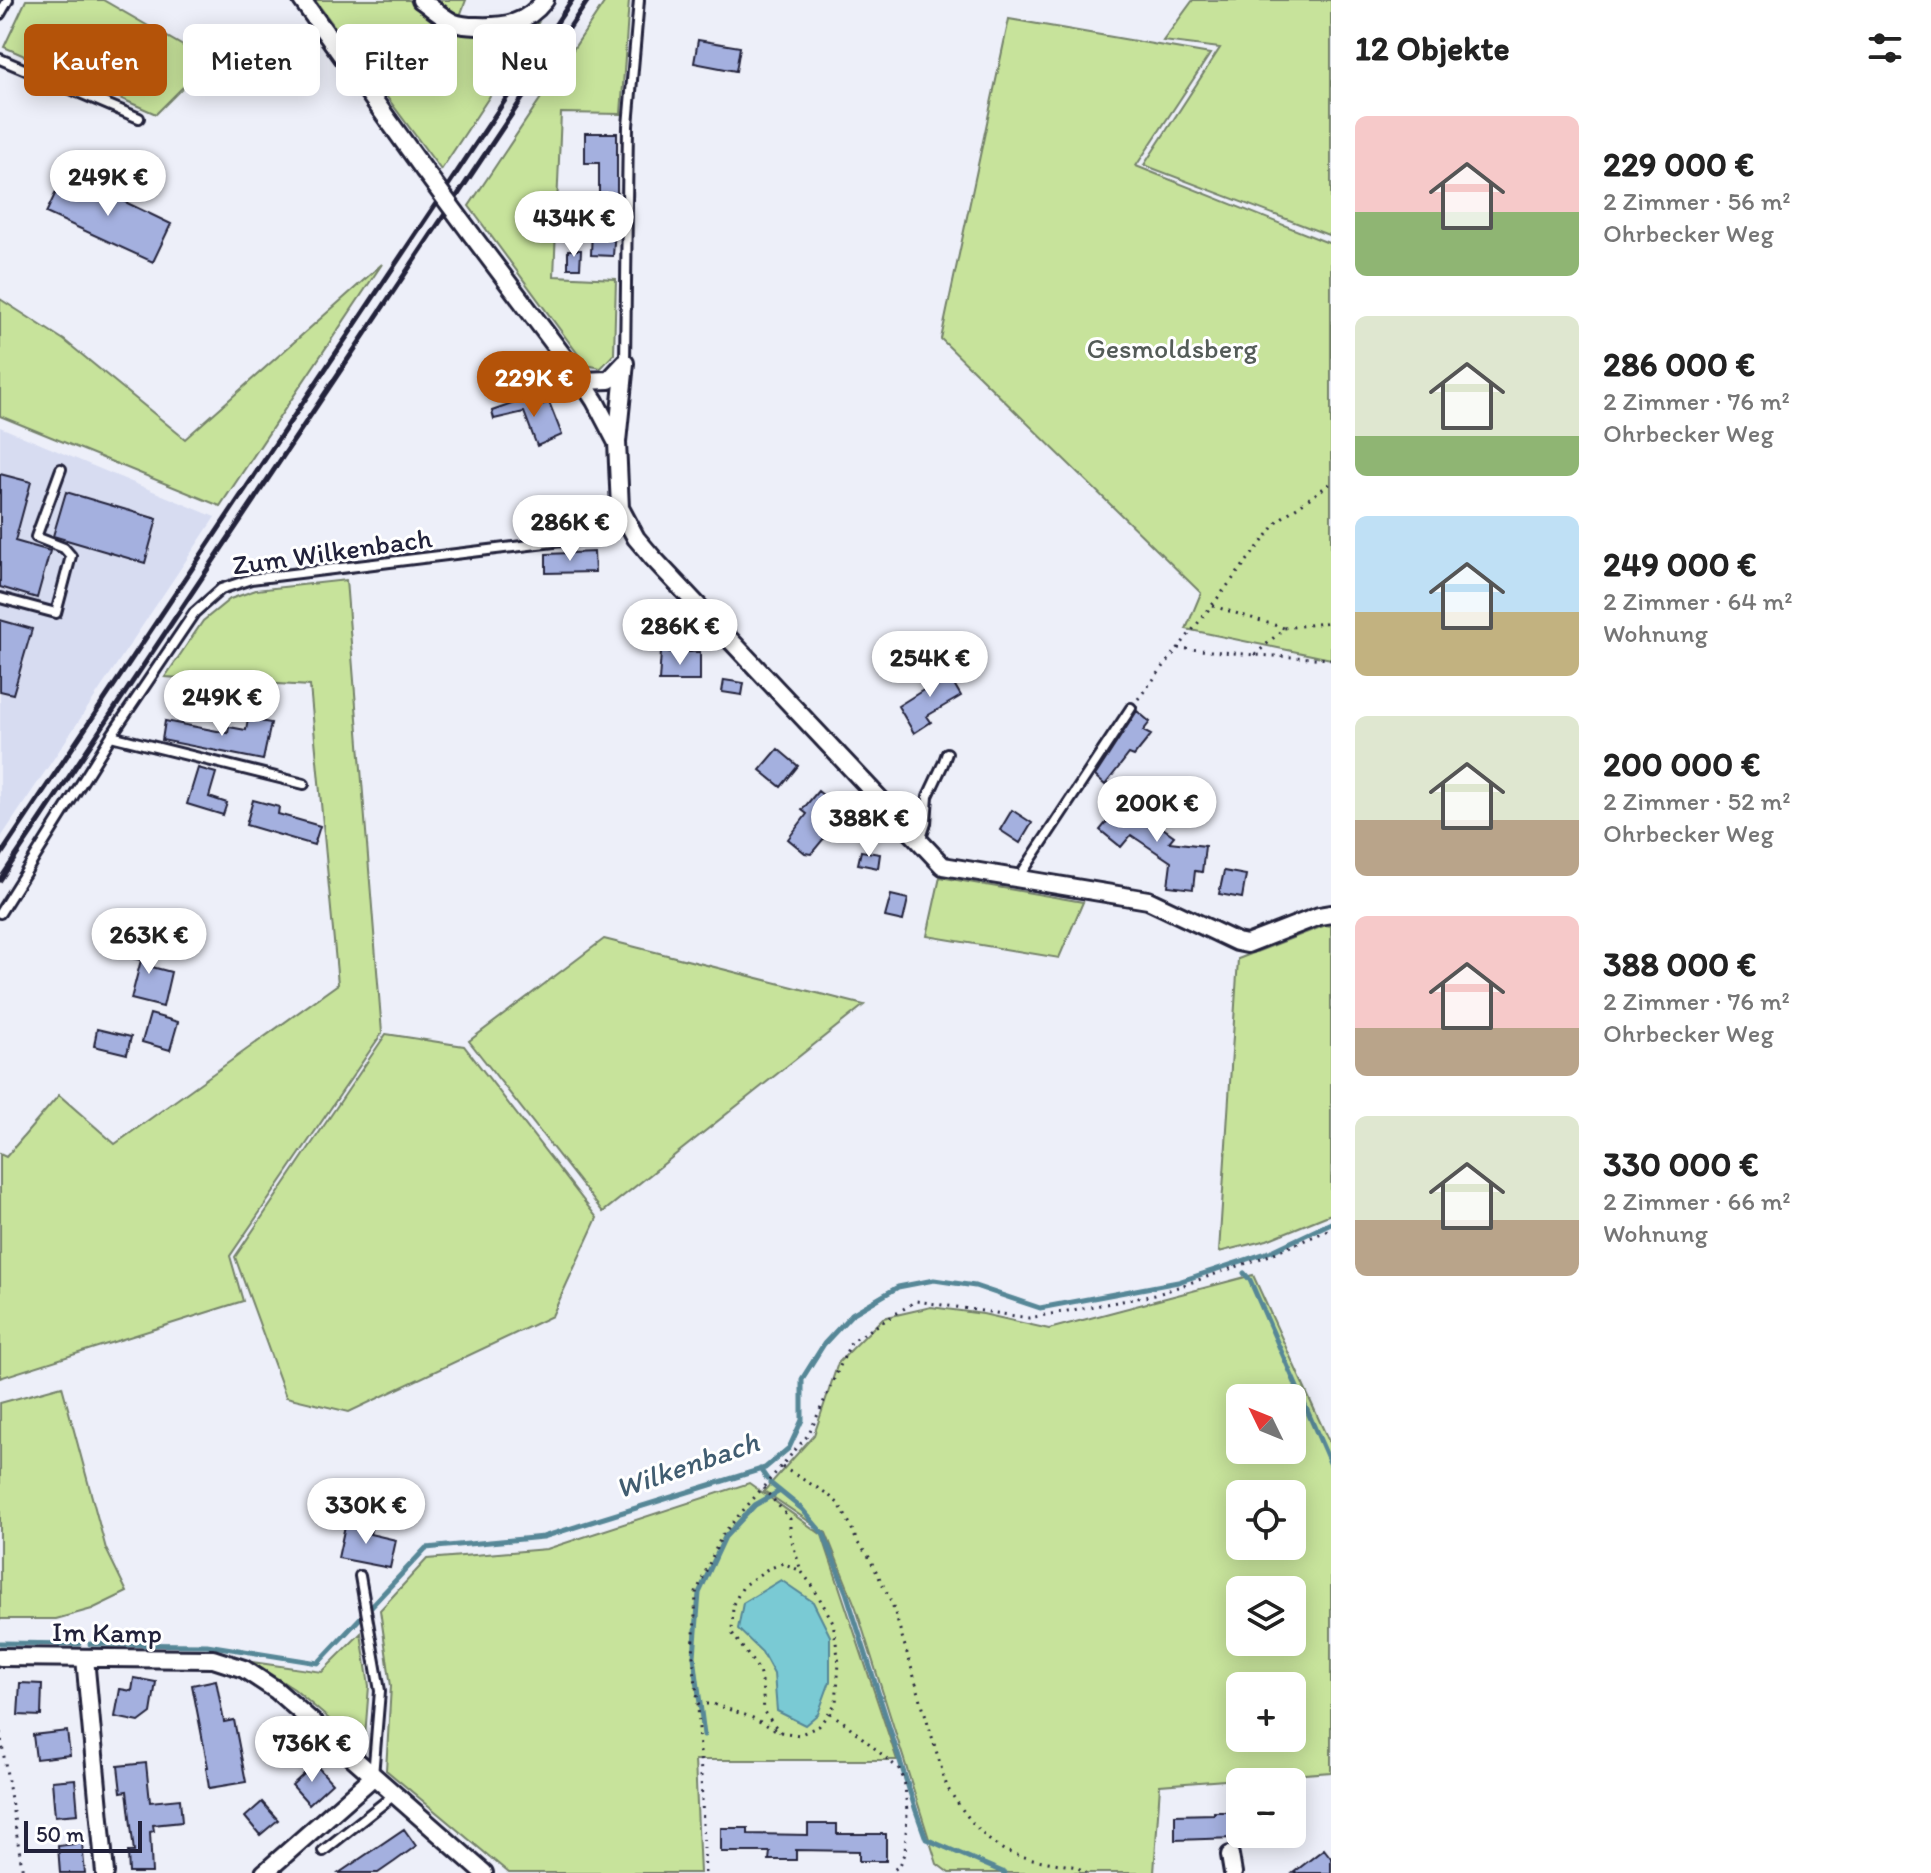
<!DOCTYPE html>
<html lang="de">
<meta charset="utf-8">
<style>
:root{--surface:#fff;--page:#f6f6f6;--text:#222;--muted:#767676;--accent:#b45309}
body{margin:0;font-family:Itim,sans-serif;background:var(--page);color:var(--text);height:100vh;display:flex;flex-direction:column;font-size:30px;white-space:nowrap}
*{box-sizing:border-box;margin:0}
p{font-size:26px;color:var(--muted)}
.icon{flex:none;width:44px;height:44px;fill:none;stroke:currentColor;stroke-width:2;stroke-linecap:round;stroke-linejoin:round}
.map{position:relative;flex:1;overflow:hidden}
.details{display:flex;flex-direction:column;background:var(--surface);width:600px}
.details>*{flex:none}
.guide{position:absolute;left:24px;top:24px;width:760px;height:72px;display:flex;gap:16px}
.needle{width:52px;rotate:313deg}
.buttons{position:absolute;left:1226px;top:1384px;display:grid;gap:16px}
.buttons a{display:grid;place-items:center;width:80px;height:80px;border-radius:12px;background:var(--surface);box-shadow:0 4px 20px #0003;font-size:40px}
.scale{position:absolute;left:24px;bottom:20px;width:118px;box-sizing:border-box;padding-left:8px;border:4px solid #22223b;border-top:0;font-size:22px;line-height:28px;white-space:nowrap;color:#22223b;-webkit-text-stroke:6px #fff;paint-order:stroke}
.price{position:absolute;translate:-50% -68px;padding:0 18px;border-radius:28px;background:#fff;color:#222;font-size:26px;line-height:52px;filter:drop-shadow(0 2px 4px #0008)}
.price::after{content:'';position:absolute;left:50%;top:48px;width:24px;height:18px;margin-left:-12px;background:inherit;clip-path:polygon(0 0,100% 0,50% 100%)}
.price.active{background:var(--accent);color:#fff}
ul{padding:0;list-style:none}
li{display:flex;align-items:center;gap:24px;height:200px;padding:0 24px}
li span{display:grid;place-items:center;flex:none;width:224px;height:160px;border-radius:12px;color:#555}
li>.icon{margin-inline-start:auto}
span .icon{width:96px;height:96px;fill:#fffc;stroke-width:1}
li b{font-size:34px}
h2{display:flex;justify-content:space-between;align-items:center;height:96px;padding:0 24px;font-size:34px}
.chip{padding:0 28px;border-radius:12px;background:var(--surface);box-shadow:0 4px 20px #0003;font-size:28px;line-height:72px}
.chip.active{background:var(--accent);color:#fff}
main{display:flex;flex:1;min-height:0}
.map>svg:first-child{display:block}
</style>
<main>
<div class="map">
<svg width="1331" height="1873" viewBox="0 0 1331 1873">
<rect width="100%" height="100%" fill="#edeff9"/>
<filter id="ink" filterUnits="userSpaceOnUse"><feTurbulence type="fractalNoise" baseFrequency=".0125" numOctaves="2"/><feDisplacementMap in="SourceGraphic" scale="16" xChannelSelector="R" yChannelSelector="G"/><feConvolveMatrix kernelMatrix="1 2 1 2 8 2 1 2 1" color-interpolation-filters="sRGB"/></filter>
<g filter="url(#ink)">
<!-- built -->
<path fill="#d7dcf1" d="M 0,427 L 215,517 L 0,839 Z"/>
<!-- green -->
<path fill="#c7e39b" stroke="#74826b" stroke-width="2" fill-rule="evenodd" d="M 26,0 L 103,0 L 209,61 L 156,114 L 4,47 Z
M 315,0 L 409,0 L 450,28 L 499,37 L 538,23 L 441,170 Z
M 436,0 L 466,0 L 460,16 Z
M 606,0 L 629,0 L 621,114 L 561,113 L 554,276 L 616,279 L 614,354 L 601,368 L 586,365 L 469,206 Z
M 1193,0 L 1331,0 L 1331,236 L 1144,165 L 1220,48 L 1163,41 Z
M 1009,19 L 1210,54 L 1136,166 L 1331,244 L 1331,659 L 1186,629 L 1201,593 L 941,339 Z
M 382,264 L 220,506 L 0,416 L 0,299 L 64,340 L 185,439 Z
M 346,580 L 382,1033 L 230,1256 L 243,1301 L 0,1378 L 0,1154 L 6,1157 L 59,1095 L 115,1144 L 338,984 L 310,686 L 165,677 L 203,621 L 230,599 L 256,590 Z
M 940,877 L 1083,902 L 1059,958 L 927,936 Z
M 1326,925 L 1331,926 L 1331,1214 L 1267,1240 L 1219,1252 L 1238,959 Z
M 604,939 L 864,1005 L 603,1212 L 469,1041 Z
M 386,1034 L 464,1046 L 597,1218 L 552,1316 L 349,1412 L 286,1397 L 235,1257 Z
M 1253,1275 L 1331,1446 L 1331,1772 L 1160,1785 L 1154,1873 L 949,1873 L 937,1864 L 856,1608 L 826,1533 L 764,1491 L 814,1435 L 838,1363 L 883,1318 L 931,1307 L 983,1314 L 1049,1329 ZM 1240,1398 L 1292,1398 L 1292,1450 L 1240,1450 ZM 1240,1494 L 1292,1494 L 1292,1546 L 1240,1546 ZM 1240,1590 L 1292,1590 L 1292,1642 L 1240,1642 ZM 1240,1686 L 1292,1686 L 1292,1738 L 1240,1738 Z
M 62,1386 L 106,1549 L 127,1592 L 92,1609 L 56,1619 L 0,1619 L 0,1403 Z
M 749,1483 L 822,1535 L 897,1760 L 695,1760 L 700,1873 L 509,1873 L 386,1770 L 391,1686 L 380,1610 L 427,1559 L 547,1549 Z
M 361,1633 L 369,1686 L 364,1749 L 294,1689 L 252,1662 L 322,1672 Z"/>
<!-- water -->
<path fill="#7acad4" stroke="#578797" stroke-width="2" d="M 781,1580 L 813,1602 L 830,1636 L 830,1681 L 818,1714 L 805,1725 L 777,1711 L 774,1674 L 762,1652 L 738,1629 L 743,1603 Z"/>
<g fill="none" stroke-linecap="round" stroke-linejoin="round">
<!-- stream -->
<path stroke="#578797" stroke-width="5" d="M 1244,1273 L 1250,1280 L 1331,1465
M 760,1469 L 767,1479
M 770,1483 L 802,1509 L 824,1535 L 846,1592 L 916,1811 L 926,1839 L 1005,1873
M 0,1643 L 79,1644
M 90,1644 L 207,1645 L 318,1663 L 426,1548 L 543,1537 L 765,1468 L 789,1448 L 802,1420 L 802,1379 L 824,1344 L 852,1314 L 898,1287 L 934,1280 L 975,1286 L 1040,1308 L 1178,1282 L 1272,1251 L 1331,1223
M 704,1735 L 694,1656 L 699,1593 L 725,1537 L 755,1505 L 780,1491"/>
</g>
<!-- building -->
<path fill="#a4b0df" stroke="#22223b" stroke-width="2" d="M 698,40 L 740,47 L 736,71 L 694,63 Z
M 585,133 L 617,133 L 617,201 L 613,256 L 591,255 L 593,202 L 599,202 L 599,163 L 585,163 Z
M 65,173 L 171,224 L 153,262 L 46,213 Z
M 568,250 L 581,250 L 580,268 L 568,268 Z
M 529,398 L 533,408 L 549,402 L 562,435 L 537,446 L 524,412 L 494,419 L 492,411 Z
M 0,474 L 31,482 L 15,541 L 50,551 L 37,598 L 0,587 Z
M 66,492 L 157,519 L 145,563 L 53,536 Z
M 594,552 L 595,572 L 546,573 L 546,554 Z
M 0,620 L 32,629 L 13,694 L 0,691 Z
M 661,652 L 700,652 L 700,681 L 659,681 Z
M 943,665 L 961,696 L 927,716 L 931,722 L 914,733 L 898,706 L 925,689 L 919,680 Z
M 724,680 L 744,683 L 742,695 L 722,692 Z
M 1137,711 L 1150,722 L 1143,731 L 1151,735 L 1134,756 L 1129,754 L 1105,785 L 1095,776 Z
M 248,719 L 271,723 L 263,760 L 162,740 L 165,721 L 228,733 L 229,727 L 246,730 Z
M 778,749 L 798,766 L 781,787 L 760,770 Z
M 198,768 L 216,773 L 209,797 L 227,803 L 223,815 L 187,804 Z
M 818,791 L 845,813 L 811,854 L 805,853 L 788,839 L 807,814 L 802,810 Z
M 253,800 L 279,807 L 278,814 L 320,826 L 314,845 L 246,825 Z
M 1123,802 L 1133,810 L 1136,807 L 1146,816 L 1174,836 L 1169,842 L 1205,846 L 1202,872 L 1195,871 L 1193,889 L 1168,886 L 1171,862 L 1131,835 L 1121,847 L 1100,830 Z
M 1012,810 L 1032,823 L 1020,843 L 1000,830 Z
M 861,851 L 880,854 L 878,868 L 858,864 Z
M 1224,871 L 1246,875 L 1242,898 L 1219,894 Z
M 891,895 L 908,899 L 903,921 L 885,917 Z
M 137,939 L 158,944 L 152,967 L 171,972 L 163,1007 L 131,999 L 141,960 L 132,958 Z
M 150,1014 L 178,1022 L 170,1050 L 142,1042 Z
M 97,1029 L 131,1037 L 127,1054 L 94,1046 Z
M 346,1521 L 372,1526 L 370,1534 L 396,1540 L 390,1568 L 338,1558 Z
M 134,1678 L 156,1682 L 151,1713 L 139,1722 L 115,1717 L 120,1689 L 132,1691 Z
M 216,1680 L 224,1722 L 234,1720 L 246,1782 L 209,1788 L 206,1767 L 208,1767 L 192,1685 Z
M 20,1683 L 42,1684 L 41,1716 L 18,1715 Z
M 67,1731 L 70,1755 L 36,1759 L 33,1735 Z
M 146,1763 L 150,1802 L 180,1799 L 182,1822 L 153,1825 L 154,1831 L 150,1832 L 152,1873 L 129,1873 L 128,1852 L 134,1852 L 127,1791 L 121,1792 L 118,1766 Z
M 315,1764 L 332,1783 L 309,1804 L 292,1785 Z
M 75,1779 L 78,1814 L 55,1816 L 52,1781 Z
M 262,1802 L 278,1820 L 260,1835 L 245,1817 Z
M 1214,1812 L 1235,1812 L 1235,1838 L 1175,1840 L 1175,1815 L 1214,1814 Z
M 808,1824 L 837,1824 L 837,1834 L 886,1834 L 886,1861 L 859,1861 L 859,1851 L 796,1850 L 796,1860 L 769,1860 L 770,1852 L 721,1852 L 721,1828 L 748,1828 L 748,1834 L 808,1835 Z
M 404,1829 L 416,1846 L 394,1862 L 378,1873 L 339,1873 Z
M 82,1843 L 85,1873 L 60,1873 L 58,1846 Z
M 1324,1849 L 1331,1858 L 1331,1873 L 1293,1873 Z"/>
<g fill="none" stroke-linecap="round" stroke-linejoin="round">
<!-- lane casing -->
<g stroke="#22223b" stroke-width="14">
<path id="lane" d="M 0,14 L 8,0
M 0,59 L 139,118
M 625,363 L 628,126 L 639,0
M 0,598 L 56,613 L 71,556 L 64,548 L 36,537 L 61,469
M 111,736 L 304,784
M 920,841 L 926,823 L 928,796 L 943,764 L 947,753
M 1018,879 L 1131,708
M 0,913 L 111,736 L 194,613 L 221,589 L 251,579 L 587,538 L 620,508
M 360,1576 L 380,1691 L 373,1776
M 323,1851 L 394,1795"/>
</g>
<!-- street casing -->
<g stroke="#22223b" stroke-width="22">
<path id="street" d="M 302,0 L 424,170
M 421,0 C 431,7 441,16 452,22 C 459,25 469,26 477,26 C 506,27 526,24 545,0
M 472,235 L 582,381 L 609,380 L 625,363
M 625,363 L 617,442 L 620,508 L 636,538 L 653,558 L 943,866 L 1148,900 L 1237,942 L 1247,944 L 1319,916 L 1331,914
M 582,381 L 595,401 L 616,441
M 0,1657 L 213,1659 L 244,1669 L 276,1690 L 484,1873
M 85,1658 L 105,1873
M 1230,1855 L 1233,1873
M 264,1873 L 373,1777"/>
</g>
<!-- path -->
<path stroke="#22223b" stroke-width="3" stroke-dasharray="2 6" stroke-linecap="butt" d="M 1213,606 L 1284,628
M 1178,648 L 1255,655 L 1331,659
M 1255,655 L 1284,628 L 1331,622
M 1138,699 L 1280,519 L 1331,483
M 782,1467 L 826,1493 L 839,1504 L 850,1524 L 857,1542 L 869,1557 L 892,1603 L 947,1787 C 961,1809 984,1842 1008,1852 C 1030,1860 1055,1863 1077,1867 L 1086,1873
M 763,1488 L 790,1519 L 790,1534 L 801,1571
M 698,1704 L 713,1704 L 751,1717 L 780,1732 L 799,1735 L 819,1726 L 836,1703 L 839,1663 L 833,1622 L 812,1585 L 801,1571 L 783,1563 L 766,1570 L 744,1585 L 733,1604 L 732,1633 L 758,1669 L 762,1681 L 764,1712 L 780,1732
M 830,1713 L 845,1723 L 899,1769 L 905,1785 L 907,1812 L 905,1854 L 900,1865 L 890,1873
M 0,1732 L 23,1873
M 705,1873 L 698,1704 L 693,1657 L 696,1593 L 722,1535 L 809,1434 L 851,1342 L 916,1301 L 1029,1318 L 1155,1295 L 1270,1255 L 1331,1229"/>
<!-- lane -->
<use href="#lane" stroke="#fff" stroke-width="8"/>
<!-- street -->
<use href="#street" stroke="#fff" stroke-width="16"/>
<!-- rail -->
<path stroke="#22223b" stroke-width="5" d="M 0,856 L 572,0
M 0,880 L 588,0"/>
<!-- street-bridge casing -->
<g stroke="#22223b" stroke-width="22" stroke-linecap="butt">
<path id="street-bridge" d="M 424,170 L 472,235"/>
</g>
<!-- street-bridge -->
<use href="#street-bridge" stroke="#fff" stroke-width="16"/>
</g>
</g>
<g text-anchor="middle" stroke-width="6" stroke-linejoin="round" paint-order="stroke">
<!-- park labels -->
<g font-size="28" fill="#545c58" stroke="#fff">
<text x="1172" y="358">Gesmoldsberg</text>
</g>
<!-- street labels -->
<g font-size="28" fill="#22223b" stroke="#fff">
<text transform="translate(332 551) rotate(-8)" y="10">Zum Wilkenbach</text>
<text transform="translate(107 1632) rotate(1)" y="10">Im Kamp</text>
</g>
<!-- water labels -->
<g font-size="30" font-style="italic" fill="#415d71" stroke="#fff">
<text transform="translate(687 1465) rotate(-19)" y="10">Wilkenbach</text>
</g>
</g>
</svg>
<div class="buttons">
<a><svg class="needle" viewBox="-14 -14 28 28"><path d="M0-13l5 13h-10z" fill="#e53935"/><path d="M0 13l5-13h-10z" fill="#767676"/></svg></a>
<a><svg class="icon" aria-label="locate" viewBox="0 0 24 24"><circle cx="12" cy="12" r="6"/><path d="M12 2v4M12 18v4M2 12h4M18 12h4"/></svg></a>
<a><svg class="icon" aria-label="layers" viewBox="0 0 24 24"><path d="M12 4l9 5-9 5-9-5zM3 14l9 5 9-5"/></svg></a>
<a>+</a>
<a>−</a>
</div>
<div class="scale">50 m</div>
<b class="price" style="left:108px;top:218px">249K €</b>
<b class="price" style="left:574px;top:259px">434K €</b>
<b class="price active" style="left:534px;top:419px">229K €</b>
<b class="price" style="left:570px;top:563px">286K €</b>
<b class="price" style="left:680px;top:667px">286K €</b>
<b class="price" style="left:930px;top:699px">254K €</b>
<b class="price" style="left:222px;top:738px">249K €</b>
<b class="price" style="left:1157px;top:844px">200K €</b>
<b class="price" style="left:869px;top:859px">388K €</b>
<b class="price" style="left:149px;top:976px">263K €</b>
<b class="price" style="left:366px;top:1546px">330K €</b>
<b class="price" style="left:312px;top:1784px">736K €</b>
<div class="guide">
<a class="chip active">Kaufen</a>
<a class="chip">Mieten</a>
<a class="chip">Filter</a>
<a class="chip">Neu</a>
</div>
</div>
<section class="details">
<h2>12 Objekte<svg class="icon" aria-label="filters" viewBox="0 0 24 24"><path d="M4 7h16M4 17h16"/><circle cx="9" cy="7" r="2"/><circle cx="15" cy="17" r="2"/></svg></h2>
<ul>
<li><span style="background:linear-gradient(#f6c9c9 60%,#8fb573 0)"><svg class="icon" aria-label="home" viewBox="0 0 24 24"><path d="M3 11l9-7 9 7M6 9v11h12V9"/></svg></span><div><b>229 000 €</b><p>2 Zimmer · 56 m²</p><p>Ohrbecker Weg</p></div></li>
<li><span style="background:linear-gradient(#dfe7d0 75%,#8fb573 0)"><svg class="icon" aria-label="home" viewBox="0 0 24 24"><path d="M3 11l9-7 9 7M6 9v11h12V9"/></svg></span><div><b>286 000 €</b><p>2 Zimmer · 76 m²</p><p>Ohrbecker Weg</p></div></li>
<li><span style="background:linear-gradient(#bfe0f5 60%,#c2b280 0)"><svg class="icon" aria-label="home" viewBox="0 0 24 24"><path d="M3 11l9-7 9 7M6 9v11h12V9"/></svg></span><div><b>249 000 €</b><p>2 Zimmer · 64 m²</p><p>Wohnung</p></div></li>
<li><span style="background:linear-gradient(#dfe7d0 65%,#b9a48a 0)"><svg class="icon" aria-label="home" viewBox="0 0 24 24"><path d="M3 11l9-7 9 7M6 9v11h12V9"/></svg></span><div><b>200 000 €</b><p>2 Zimmer · 52 m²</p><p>Ohrbecker Weg</p></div></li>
<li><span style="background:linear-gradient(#f6c9c9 70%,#b9a48a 0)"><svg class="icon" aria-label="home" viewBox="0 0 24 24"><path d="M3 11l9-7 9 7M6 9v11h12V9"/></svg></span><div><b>388 000 €</b><p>2 Zimmer · 76 m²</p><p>Ohrbecker Weg</p></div></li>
<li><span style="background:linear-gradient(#dfe7d0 65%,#b9a48a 0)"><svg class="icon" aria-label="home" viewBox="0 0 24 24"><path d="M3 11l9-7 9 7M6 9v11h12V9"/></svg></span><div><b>330 000 €</b><p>2 Zimmer · 66 m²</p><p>Wohnung</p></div></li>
</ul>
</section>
</main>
